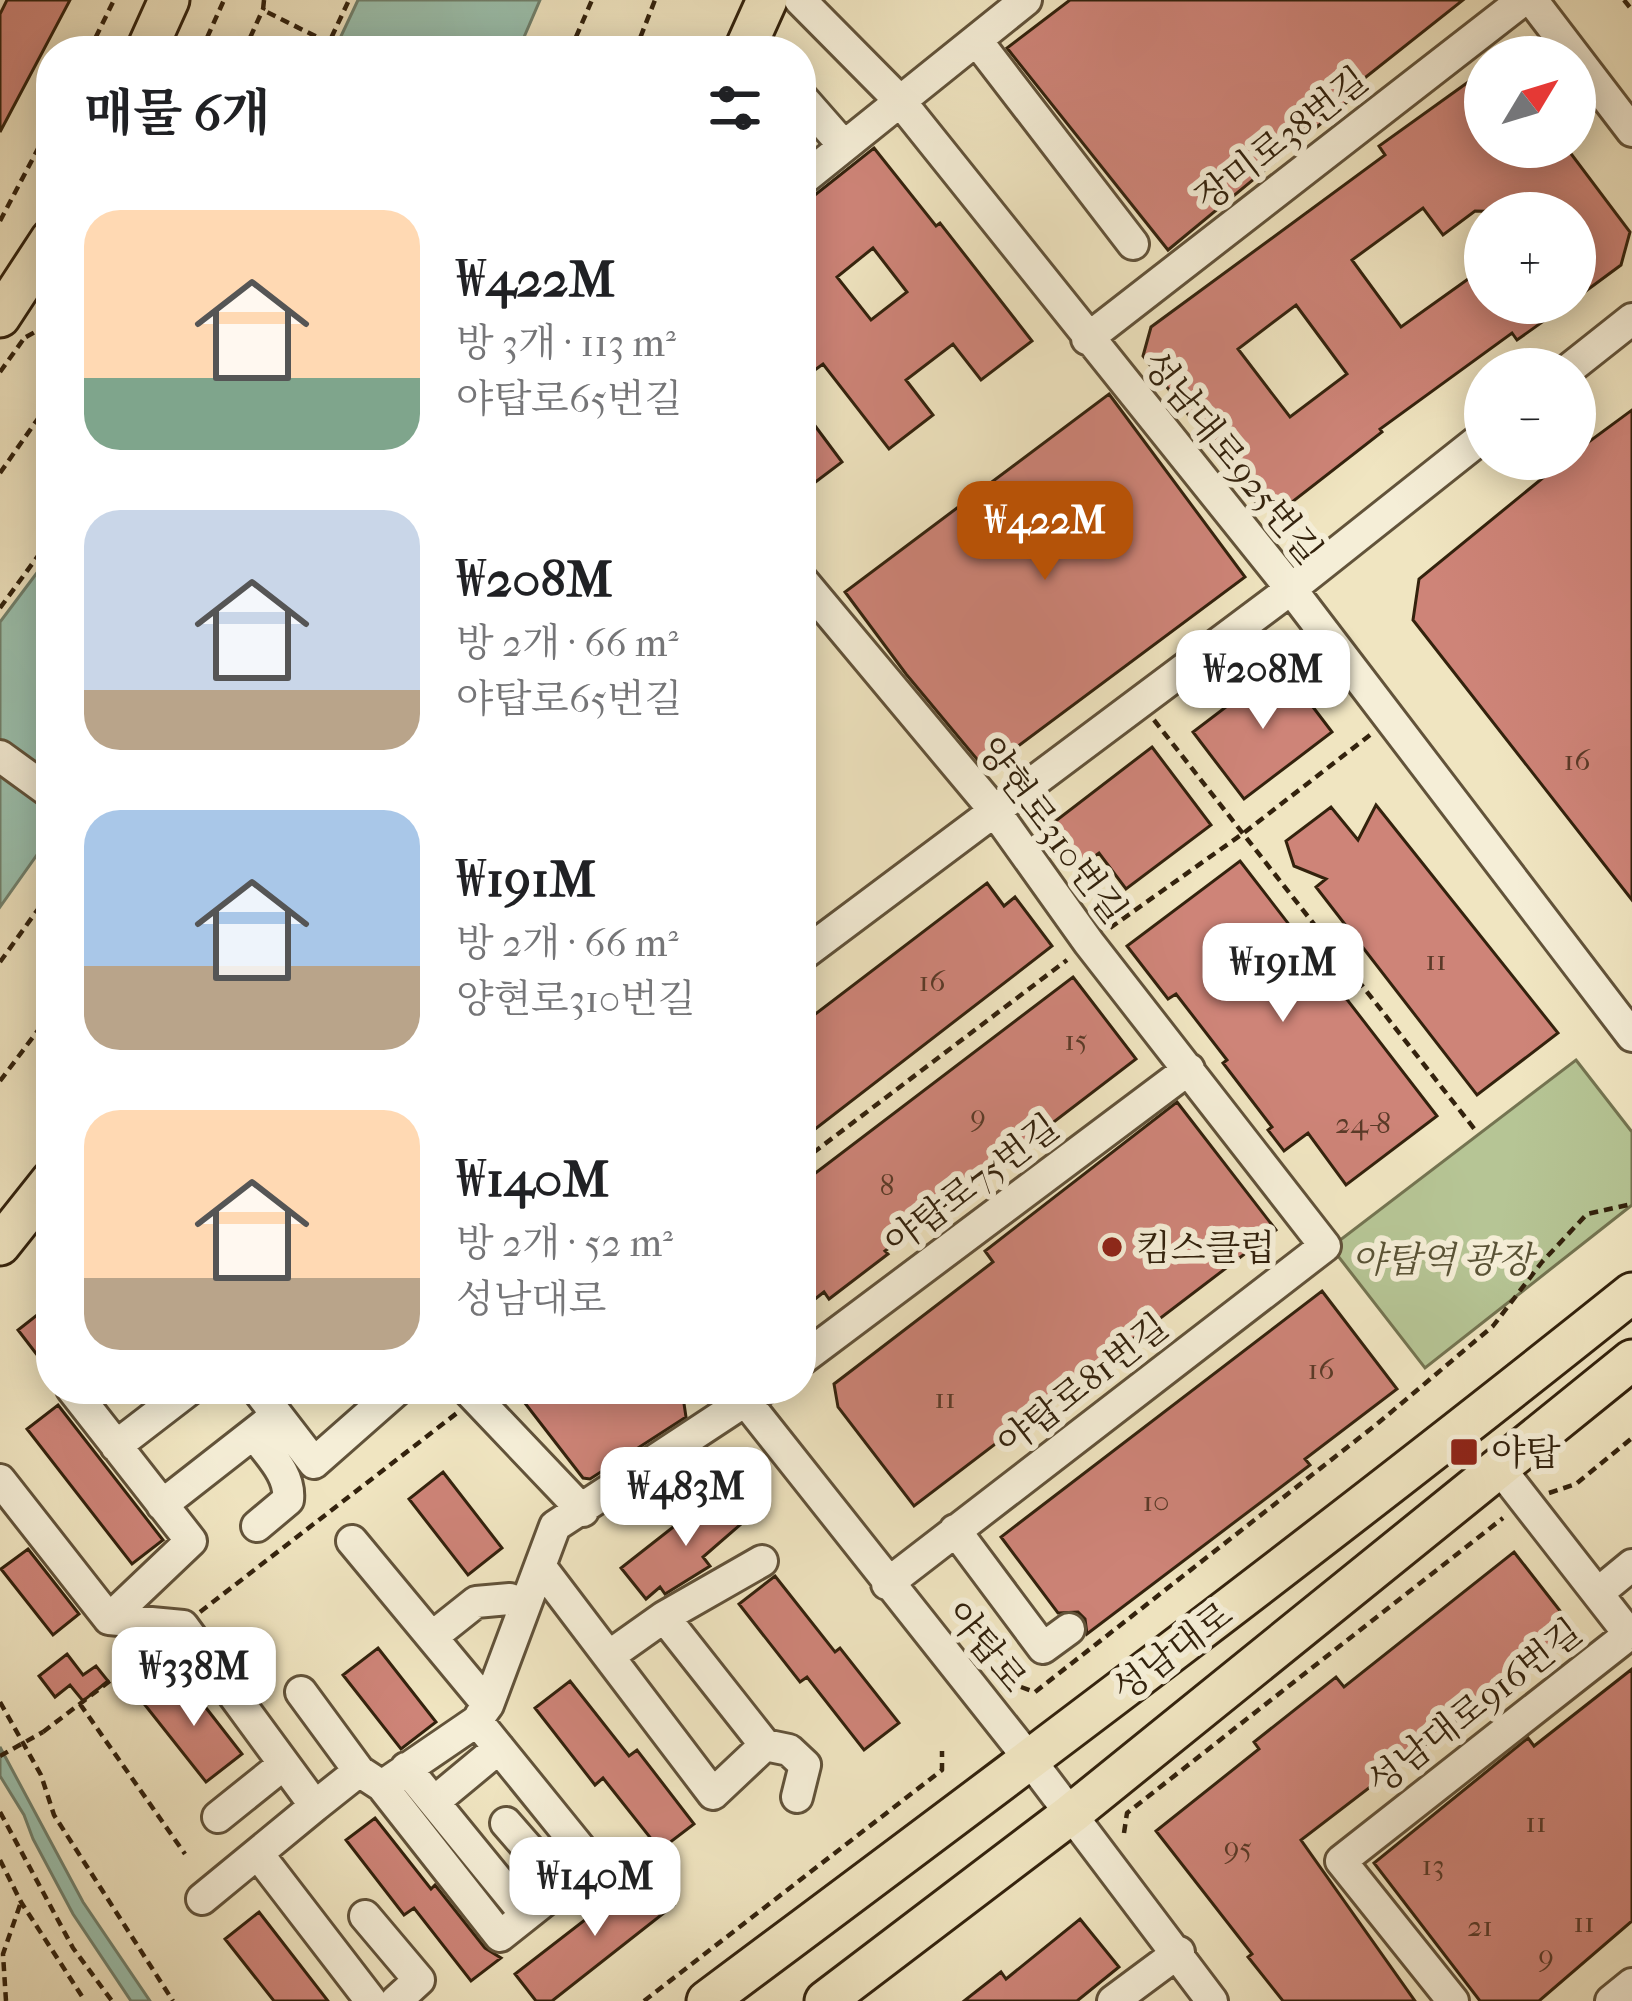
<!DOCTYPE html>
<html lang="ko">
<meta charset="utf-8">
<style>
:root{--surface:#fff;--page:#f2f2f2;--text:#202124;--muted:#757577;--accent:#b45309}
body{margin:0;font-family:"IM FELL French Canon","Noto Serif KR",serif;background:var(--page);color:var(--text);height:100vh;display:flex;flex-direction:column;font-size:45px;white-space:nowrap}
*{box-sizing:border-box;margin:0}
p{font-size:39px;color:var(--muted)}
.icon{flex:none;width:66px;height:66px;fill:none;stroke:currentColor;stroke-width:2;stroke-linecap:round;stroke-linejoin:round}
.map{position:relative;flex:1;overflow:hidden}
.details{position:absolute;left:36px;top:36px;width:780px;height:1368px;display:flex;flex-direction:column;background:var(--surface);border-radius:48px;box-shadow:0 6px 30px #0003}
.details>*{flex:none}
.needle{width:78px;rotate:52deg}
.fabs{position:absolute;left:1464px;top:36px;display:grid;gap:24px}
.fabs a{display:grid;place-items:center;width:132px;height:132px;border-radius:50%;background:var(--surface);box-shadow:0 6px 30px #0003;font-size:60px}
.price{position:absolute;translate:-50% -102px;padding:0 27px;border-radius:24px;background:#fff;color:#222;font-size:39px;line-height:78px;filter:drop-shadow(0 3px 6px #0008)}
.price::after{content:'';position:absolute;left:50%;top:72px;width:36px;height:27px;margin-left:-18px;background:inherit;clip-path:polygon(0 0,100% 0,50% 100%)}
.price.on{background:var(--accent);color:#fff}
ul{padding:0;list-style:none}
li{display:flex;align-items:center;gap:36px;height:300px;padding:0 48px}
li span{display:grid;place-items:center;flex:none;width:336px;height:240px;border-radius:36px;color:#555}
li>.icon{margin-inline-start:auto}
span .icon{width:144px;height:144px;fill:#fffc;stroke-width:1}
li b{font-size:51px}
h2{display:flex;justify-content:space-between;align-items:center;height:144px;padding:0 48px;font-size:51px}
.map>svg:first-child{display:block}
</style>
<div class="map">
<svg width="1632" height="2001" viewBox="0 0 1632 2001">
<rect width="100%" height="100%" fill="#f0e5c1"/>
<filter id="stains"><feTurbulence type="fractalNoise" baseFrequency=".00167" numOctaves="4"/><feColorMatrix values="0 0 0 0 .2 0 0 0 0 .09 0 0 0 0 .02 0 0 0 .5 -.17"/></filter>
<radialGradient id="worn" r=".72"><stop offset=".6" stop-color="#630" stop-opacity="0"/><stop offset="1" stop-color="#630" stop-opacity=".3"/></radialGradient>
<!-- green -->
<path fill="#b6c595" stroke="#747451" stroke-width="3" d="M 1576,1060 L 1632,1132 L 1632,1205 L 1425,1368 L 1331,1247 Z"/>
<!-- water -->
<path fill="#9bc0ad" stroke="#71816d" stroke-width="3" d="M 358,0 L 540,0 L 518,51 L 334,51 Z
M 51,554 L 51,835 L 0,907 L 0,622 Z
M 0,1747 L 83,1902 L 150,2001 L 131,2001 L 73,1914 L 33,1839 L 24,1815 L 0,1776 Z"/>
<!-- building -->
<path fill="#ce8478" stroke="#33220d" stroke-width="3" fill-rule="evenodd" d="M 7,0 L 70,0 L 0,132 L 0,14 Z
M 1070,0 L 1463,0 L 1347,92 L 1352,98 L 1168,250 L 1007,48 Z
M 1485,70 L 1485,147 L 1566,147 L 1630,232 L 1621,265 L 1575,299 L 1575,213 L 1475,211 L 1443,235 L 1423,208 L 1352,260 L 1401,327 L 1485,267 L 1485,303 L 1569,303 L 1517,340 L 1512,333 L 1380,429 L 1382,432 L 1287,506 L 1257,504 L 1143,356 L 1151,327 L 1385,155 L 1379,146 ZM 1296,305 L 1347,374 L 1290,417 L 1238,349 Z
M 874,148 L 936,226 L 940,223 L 1032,341 L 981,380 L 953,344 L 906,380 L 933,415 L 889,449 L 823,364 L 801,380 L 801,206 ZM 873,248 L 907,292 L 871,320 L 837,277 Z
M 1109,394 L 1245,577 L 986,770 L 906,674 L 845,592 Z
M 801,407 L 842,462 L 801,493 Z
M 1632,410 L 1632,900 L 1413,620 L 1419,579 L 1566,459 L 1575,459 L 1575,452 Z
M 1281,665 L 1332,732 L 1244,799 L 1193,732 Z
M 1152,747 L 1211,825 L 1126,889 L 1099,853 L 1084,864 L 1053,823 Z
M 1376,805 L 1558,1033 L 1477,1095 L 1316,887 L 1326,879 L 1294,866 L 1286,841 L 1331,807 L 1358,840 Z
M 1240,861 L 1437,1116 L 1346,1185 L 1308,1133 L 1284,1151 L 1268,1130 L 1272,1127 L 1223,1063 L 1227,1060 L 1176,994 L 1168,999 L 1127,946 Z
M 987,883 L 1004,906 L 1015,897 L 1052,946 L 801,1140 L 801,1025 Z
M 1073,977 L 1136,1059 L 885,1251 L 888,1254 L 829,1299 L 824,1292 L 801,1310 L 801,1184 Z
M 1177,1102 L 1276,1230 L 914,1506 L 838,1407 L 834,1384 L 993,1262 L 985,1251 Z
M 1322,1291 L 1397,1389 L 1305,1459 L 1310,1465 L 1087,1634 L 1085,1619 L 1078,1612 L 1058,1613 L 1001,1537 Z
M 51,1304 L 51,1373 L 18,1330 Z
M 514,1389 L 676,1389 L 683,1397 L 686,1417 L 590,1479 L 583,1478 Z
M 58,1405 L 163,1540 L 132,1564 L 27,1429 Z
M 443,1472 L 502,1548 L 468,1575 L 409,1499 Z
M 738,1490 L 756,1511 L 703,1557 L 710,1566 L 665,1594 L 660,1587 L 646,1599 L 621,1568 L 677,1524 L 686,1535 Z
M 28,1549 L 79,1614 L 53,1635 L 1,1569 Z
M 1514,1552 L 1575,1630 L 1301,1840 L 1415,2001 L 1283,2001 L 1248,1957 L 1252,1954 L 1156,1831 L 1259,1749 L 1254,1742 L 1336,1677 L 1344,1687 Z
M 775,1576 L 835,1652 L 840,1648 L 899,1723 L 864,1750 L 807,1677 L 800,1682 L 739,1604 Z
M 378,1648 L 436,1722 L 401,1749 L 343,1675 Z
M 67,1654 L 83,1675 L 96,1666 L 108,1681 L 83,1701 L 70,1685 L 55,1697 L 39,1676 Z
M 1632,1669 L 1632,1921 L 1539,2001 L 1480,2001 L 1374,1863 L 1528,1738 L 1534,1746 Z
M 182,1677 L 242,1754 L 206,1782 L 145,1705 Z
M 570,1681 L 629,1756 L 637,1750 L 694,1824 L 660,1850 L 603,1778 L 595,1785 L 535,1708 Z
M 375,1818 L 431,1889 L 435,1885 L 485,1948 L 501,1958 L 471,1981 L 414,1908 L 404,1915 L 346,1840 Z
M 648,1871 L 674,1905 L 552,2001 L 536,2001 L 515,1974 Z
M 259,1912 L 328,2001 L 274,2001 L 225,1939 Z
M 1080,1919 L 1119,1967 L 1077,2001 L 964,2001 L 1001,1972 L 1006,1979 Z"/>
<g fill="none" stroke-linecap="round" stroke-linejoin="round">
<!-- minor casing -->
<g stroke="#62533a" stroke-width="36">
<path id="minor" d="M 800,0 L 900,101 L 1291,589 L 1632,1036
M 1532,0 L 1632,131
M 977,41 L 1133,244
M 801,97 L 844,146
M 801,181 L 1026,0
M 1087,339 L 1523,0
M 1569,369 L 1632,319
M 801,579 L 994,810 L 1089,943 L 1325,1246 L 887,1584
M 0,756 L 51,793
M 801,956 L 1291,589 L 1485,435
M 801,1360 L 1189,1069
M 72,1389 L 191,1541 L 109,1619
M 257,1389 L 314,1463 L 398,1389
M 467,1389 L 583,1511
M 736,1389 L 1030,1760 L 1212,2001
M 254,1434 C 268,1454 291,1474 288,1500 L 257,1526
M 116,1446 L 190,1389
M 1498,1466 L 1629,1634
M 0,1480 L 109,1619 L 183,1626 L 315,1806 L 359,1771 L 382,1786 L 500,1936 L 592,1863 L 477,1721 L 382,1786
M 162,1505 L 277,1415
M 955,1530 L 1043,1648 L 1069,1629
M 352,1541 L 488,1705 L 480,1716
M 540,1566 L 713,1794 L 765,1745 L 664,1617 L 609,1656
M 1598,1593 L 1632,1565
M 664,1617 L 762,1561
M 432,1637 L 476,1602 L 510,1599
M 301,1692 L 359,1771
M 488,1705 L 555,1526 L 763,1389
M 765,1745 L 789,1750 L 805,1765 L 797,1797
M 406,1768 L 526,1915
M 434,1802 L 499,1748
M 218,1817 L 284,1764
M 506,1823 L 561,1886
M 258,1854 L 371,2001
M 202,1899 L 315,1806
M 365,1916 L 419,1980 L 396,2001
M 1113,2001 L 1179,1952
M 1453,2001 L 1341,1861 L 1632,1632
M 1611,2001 L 1632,1984"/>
</g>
<!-- major casing -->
<g stroke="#33220d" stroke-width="45">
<path id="major" d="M 146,51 L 169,0
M 744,51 L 767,0
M 0,317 L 51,239
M 0,1245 L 51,1181
M 707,2001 C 1018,1769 1329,1536 1632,1293
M 825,2001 L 1071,1814 L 1632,1360"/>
</g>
<!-- path -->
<path stroke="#33220d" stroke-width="4.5" stroke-dasharray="9 6" stroke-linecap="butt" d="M 264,0 L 263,10 L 345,51
M 1624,0 L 1632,10
M 89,51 L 114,0
M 201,51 L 224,0
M 244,51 L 264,7
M 325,51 L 349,0
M 570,51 L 592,0
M 635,51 L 655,0
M 0,221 L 51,124
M 26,337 L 51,323
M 0,372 L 25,337
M 0,473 L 51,400
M 0,608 L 51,538
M 1154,720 L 1476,1131
M 1110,928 L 1245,832 L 1370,735
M 0,962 L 51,891
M 0,1081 L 51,1013
M 801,1162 L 1067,960
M 1549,1493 L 1576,1484 L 1632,1438
M 200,1612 L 457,1413
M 1021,1687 L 1035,1692 L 1377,1424 L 1493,1326 L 1542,1262 L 1587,1214 L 1632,1204
M 0,1702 L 41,1775 L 54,1815 L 173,2001
M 80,1704 L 185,1854
M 43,1732 L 153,1648
M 0,1812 L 73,1948 L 112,2001
M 1124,1833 L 1127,1813 L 1503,1518
M 0,1860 L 21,1902 L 85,2001
M 6,2001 L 3,1954 L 21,1902
M 644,2001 L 942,1770 L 942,1751"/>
<!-- minor -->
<use href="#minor" stroke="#f5eed7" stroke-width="30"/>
<!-- major -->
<use href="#major" stroke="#f0e5c1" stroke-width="39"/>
<!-- path-bridge -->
<path stroke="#33220d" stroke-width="4.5" stroke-dasharray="9 6" stroke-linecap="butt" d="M 0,1756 L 43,1732"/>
</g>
<!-- markers -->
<g fill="#8f2418" stroke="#f5eed7" stroke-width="4.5">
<circle cx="1112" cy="1247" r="12"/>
<rect x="1449" y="1437" width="30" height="30" rx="6"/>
</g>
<g text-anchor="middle" stroke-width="12" stroke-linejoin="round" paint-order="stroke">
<!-- number labels -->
<g font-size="30" fill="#5a3a28">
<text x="1577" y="770">16</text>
<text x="1436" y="970">11</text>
<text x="932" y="991">16</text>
<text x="1076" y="1050">15</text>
<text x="978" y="1126">9</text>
<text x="1363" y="1133">24-8</text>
<text x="887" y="1195">8</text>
<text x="1321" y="1379">16</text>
<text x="945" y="1408">11</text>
<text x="1156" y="1511">10</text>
<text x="1536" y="1832">11</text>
<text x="1238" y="1858">95</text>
<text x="1433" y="1875">13</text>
<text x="1584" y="1932">11</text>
<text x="1480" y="1936">21</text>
<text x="1546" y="1966">9</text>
</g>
<!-- street labels -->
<g font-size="36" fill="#33220d" stroke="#f5eed7">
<text transform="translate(1281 138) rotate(-38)" y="13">장미로38번길</text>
<text transform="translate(1233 457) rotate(51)" y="13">성남대로925번길</text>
<text transform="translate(1053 830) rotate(53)" y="13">양현로310번길</text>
<text transform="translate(971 1184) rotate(-37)" y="13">야탑로75번길</text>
<text transform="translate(1082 1384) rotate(-38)" y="13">야탑로81번길</text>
<text transform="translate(987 1646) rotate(51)" y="13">야탑로</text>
<text transform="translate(1172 1651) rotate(-37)" y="13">성남대로</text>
<text transform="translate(1474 1706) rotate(-38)" y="13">성남대로916번길</text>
</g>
<!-- poi labels -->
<g font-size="36" fill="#33220d" stroke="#f5eed7" text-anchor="start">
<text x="1136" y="1260">킴스클럽</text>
<text x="1491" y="1465">야탑</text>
</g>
<!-- park labels -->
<g font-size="36" font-style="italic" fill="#5a5336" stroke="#f5eed7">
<text x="1442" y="1272">야탑역 광장</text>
</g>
</g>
<rect width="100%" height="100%" filter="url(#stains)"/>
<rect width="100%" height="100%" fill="url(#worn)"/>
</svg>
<div class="fabs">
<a><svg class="needle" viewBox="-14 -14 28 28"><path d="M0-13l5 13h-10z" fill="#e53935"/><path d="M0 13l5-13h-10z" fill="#757577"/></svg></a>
<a>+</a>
<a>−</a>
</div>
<b class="price on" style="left:1045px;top:583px">₩422M</b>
<b class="price" style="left:1263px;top:732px">₩208M</b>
<b class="price" style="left:1283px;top:1025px">₩191M</b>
<b class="price" style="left:686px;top:1549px">₩483M</b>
<b class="price" style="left:194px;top:1729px">₩338M</b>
<b class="price" style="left:595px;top:1939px">₩140M</b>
<section class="details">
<h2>매물 6개<svg class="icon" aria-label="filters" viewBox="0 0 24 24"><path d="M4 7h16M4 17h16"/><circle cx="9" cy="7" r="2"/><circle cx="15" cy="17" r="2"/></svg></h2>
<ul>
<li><span style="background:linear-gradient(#ffd9b3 70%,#7fa58c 0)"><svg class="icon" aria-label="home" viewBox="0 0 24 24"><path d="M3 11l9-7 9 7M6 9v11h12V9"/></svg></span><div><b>₩422M</b><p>방 3개 · 113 m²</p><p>야탑로65번길</p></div></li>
<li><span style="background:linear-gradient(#c9d6e8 75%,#b9a48a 0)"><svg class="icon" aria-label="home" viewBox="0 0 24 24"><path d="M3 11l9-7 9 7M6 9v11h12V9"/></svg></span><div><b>₩208M</b><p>방 2개 · 66 m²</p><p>야탑로65번길</p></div></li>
<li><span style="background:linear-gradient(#a9c7e8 65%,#b9a48a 0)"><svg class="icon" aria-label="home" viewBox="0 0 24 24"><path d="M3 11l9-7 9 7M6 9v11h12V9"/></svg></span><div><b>₩191M</b><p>방 2개 · 66 m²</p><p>양현로310번길</p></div></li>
<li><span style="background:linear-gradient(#ffd9b3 70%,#b9a48a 0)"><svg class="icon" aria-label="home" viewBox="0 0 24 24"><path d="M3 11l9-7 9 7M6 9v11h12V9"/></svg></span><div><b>₩140M</b><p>방 2개 · 52 m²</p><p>성남대로</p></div></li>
</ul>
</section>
</div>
